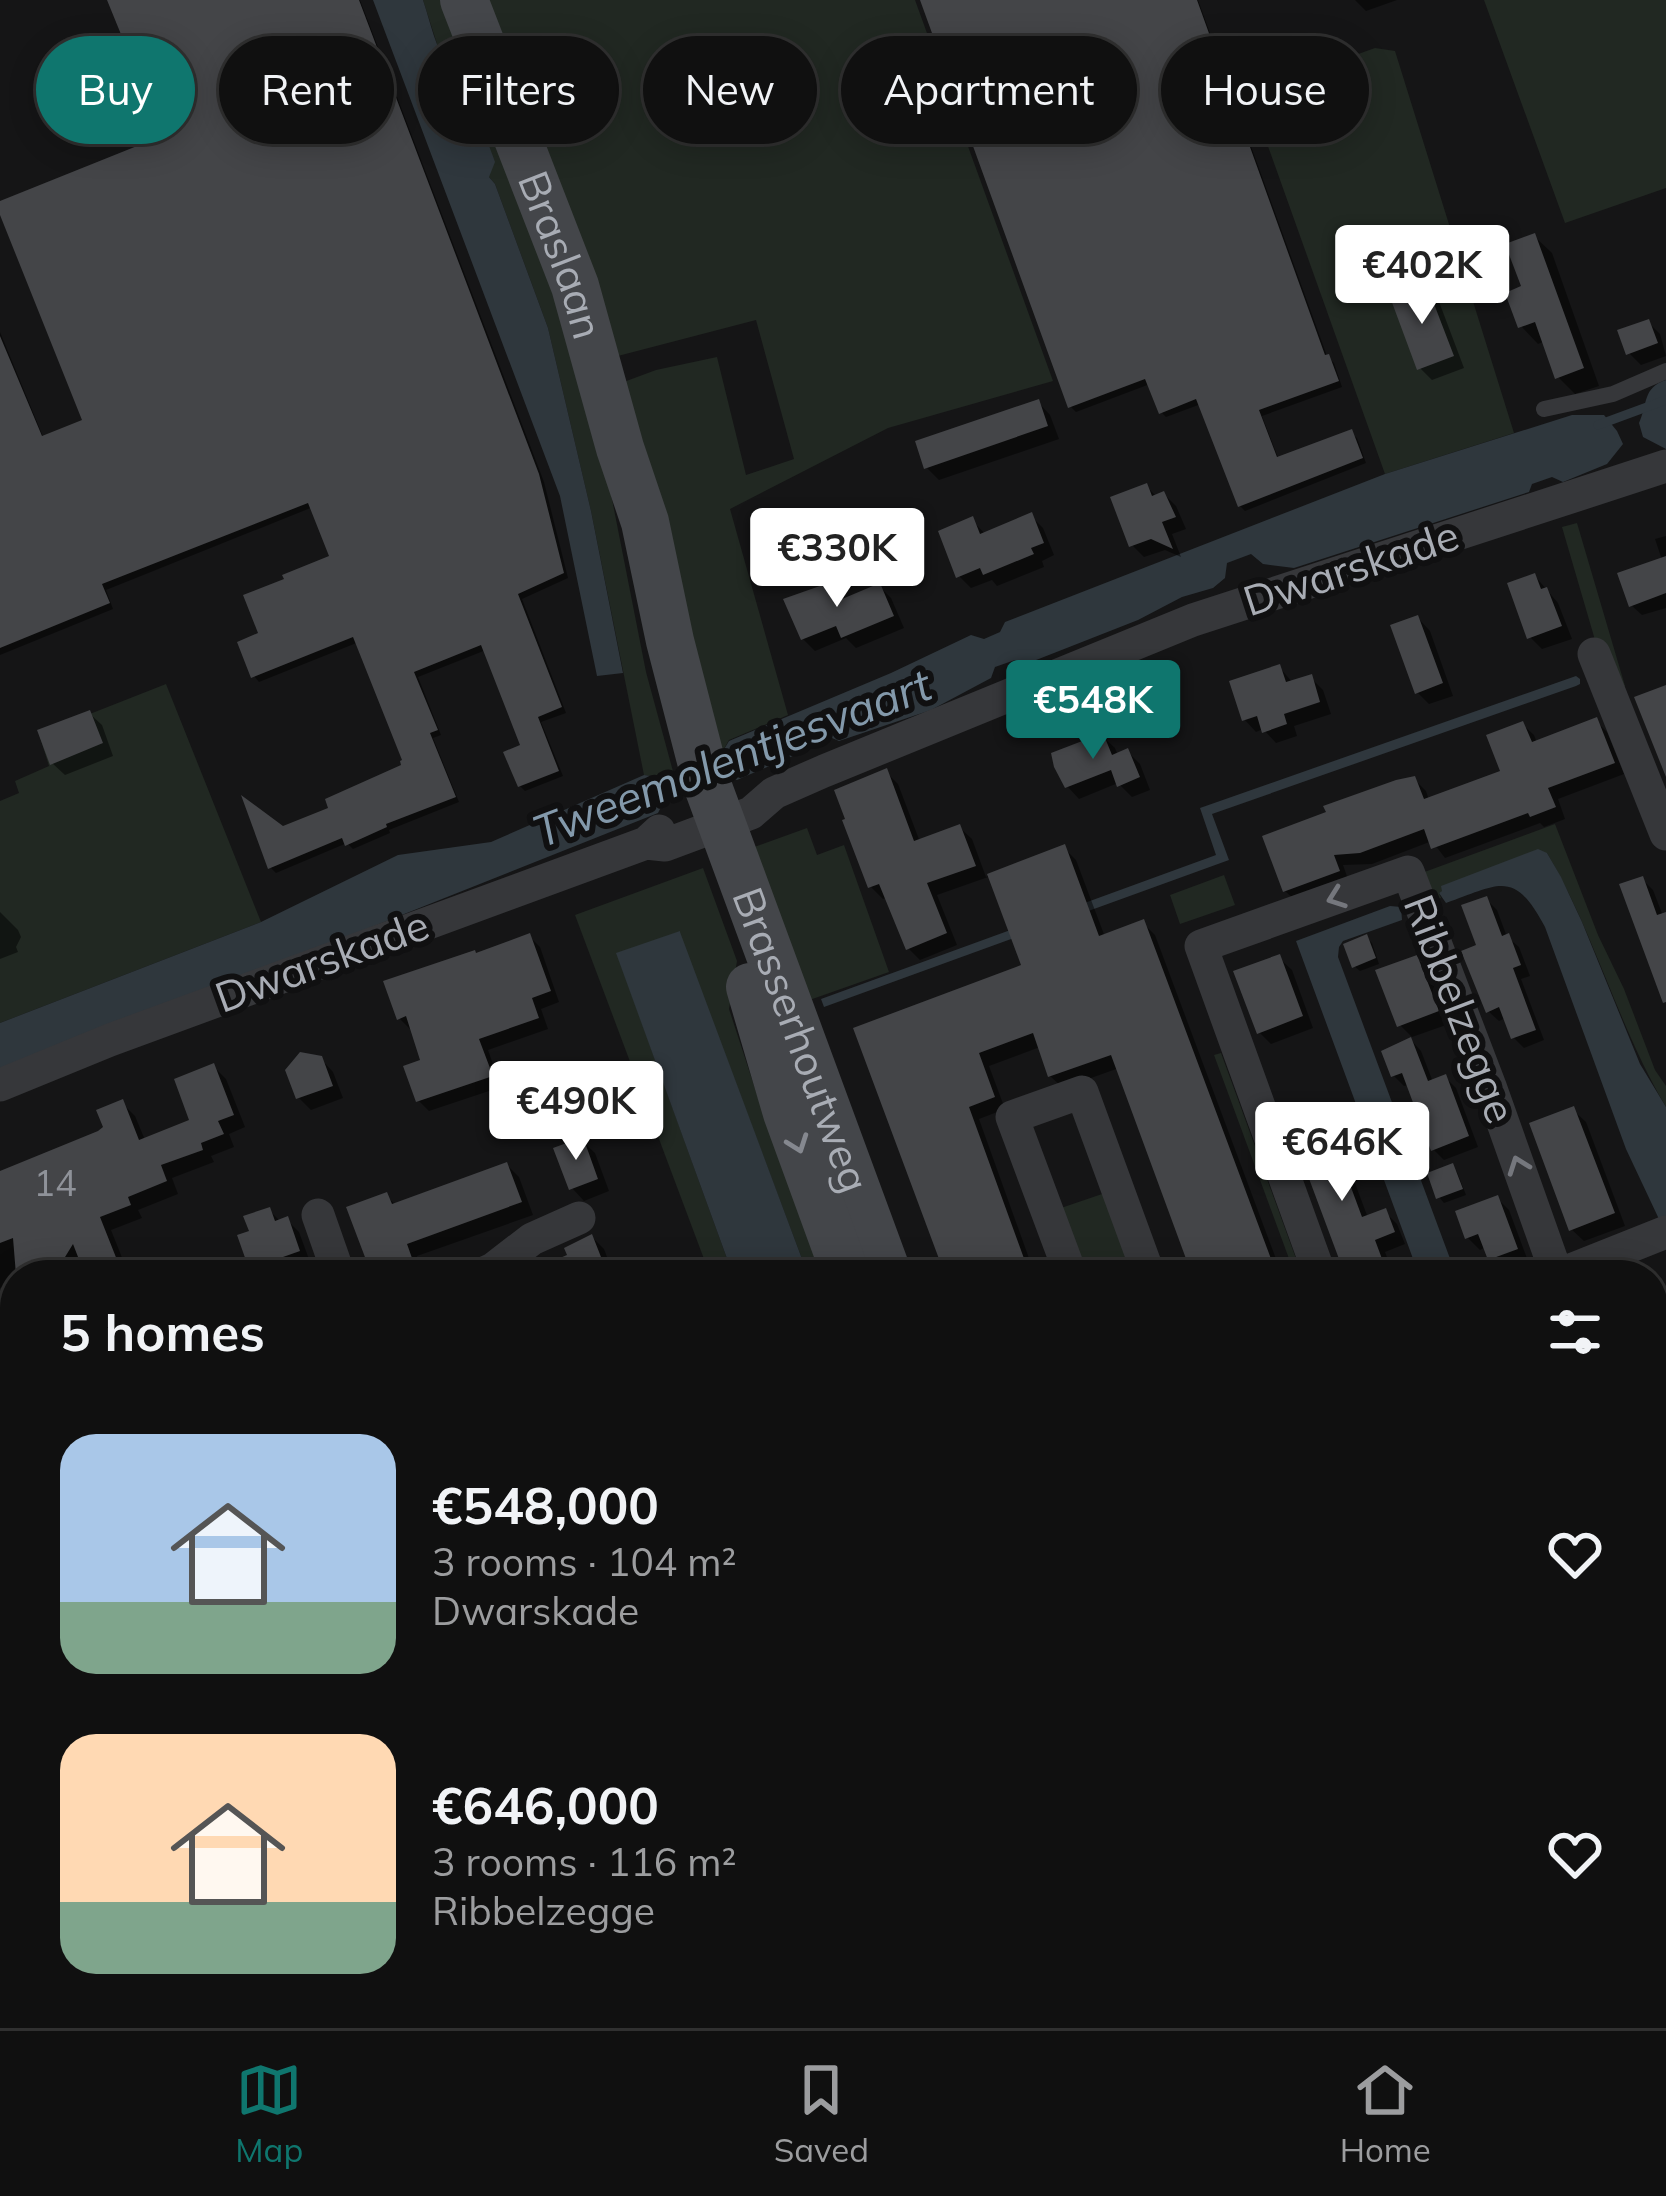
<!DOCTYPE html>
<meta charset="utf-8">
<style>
:root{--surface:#101010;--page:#1e1e1e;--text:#f1f3f6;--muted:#9c9d9f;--line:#303030;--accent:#0f766e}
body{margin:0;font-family:Mulish,sans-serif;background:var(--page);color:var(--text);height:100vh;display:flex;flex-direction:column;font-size:45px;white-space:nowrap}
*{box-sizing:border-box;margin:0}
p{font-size:39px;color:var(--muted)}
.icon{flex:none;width:66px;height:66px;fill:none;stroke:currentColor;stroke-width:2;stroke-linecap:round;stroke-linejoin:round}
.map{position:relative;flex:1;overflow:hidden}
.sheet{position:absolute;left:0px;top:1260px;width:1668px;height:768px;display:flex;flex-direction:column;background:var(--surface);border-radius:48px 48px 0 0;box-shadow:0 6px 30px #0003,0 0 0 3px var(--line)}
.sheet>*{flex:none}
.banner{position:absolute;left:36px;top:36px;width:1596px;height:108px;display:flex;gap:24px}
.price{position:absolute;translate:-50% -102px;padding:0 27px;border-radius:12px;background:#fff;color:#222;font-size:39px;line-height:78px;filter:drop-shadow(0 3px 6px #0008)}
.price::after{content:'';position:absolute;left:50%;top:72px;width:36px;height:27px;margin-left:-18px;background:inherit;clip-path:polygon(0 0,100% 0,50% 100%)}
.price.on{background:var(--accent);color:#fff}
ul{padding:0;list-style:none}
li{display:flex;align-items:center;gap:36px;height:300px;padding:0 60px}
li span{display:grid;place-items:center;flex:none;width:336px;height:240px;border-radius:36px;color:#555}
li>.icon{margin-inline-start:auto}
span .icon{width:144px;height:144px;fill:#fffc;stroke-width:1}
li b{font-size:51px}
h2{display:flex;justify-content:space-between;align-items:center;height:144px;padding:0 60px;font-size:51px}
.chip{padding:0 42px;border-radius:54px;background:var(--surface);box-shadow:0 6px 30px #0003,0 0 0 3px var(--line);font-size:42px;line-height:108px}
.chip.on{background:var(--accent);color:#fff}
.dock{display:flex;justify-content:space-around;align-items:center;height:168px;border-top:3px solid var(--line);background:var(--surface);font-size:33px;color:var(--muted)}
.dock a{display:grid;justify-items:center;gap:6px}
.dock .on{color:var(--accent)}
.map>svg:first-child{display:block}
</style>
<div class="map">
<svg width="1666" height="2028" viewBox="0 0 1666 2028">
<rect width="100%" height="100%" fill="#151516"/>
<!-- green -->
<path fill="#212822" d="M 423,0 L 448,0 L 520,180 L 610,489 L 646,672 L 674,775 L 666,778 L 644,775 L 591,511 L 548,328 L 495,184 L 489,177 L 467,97 L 438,47 Z
M 481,0 L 915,0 L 1053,381 L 888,428 L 730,509 L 788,715 L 729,740 L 720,756 L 621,383 L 656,370 L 717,357 L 746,475 L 794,459 L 756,320 L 614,357 Z
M 1484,0 L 1666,0 L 1666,188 L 1565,223 Z
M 1375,48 L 1395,51 L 1514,433 L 1385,474 L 1249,93 Z
M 1577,523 L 1625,686 L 1616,689 L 1595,640 L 1562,527 Z
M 166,684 L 261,922 L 0,1023 L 0,801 L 19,793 L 15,781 L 49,766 L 39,734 Z
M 1555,824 L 1598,935 L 1624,989 L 1655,1070 L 1666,1086 L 1666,1107 C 1618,1026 1595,934 1547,853 L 1443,891 L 1439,893 L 1441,898 L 1430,901 L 1419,874 Z
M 807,828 L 817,855 L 844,845 L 889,972 L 801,1003 L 746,850 Z
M 703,868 L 737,961 L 729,1009 L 766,1122 L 837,1275 L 808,1275 L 679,932 L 617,954 L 733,1275 L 710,1275 L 575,915 Z
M 1224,875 L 1235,905 L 1180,924 L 1170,895 Z
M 1221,1053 L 1302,1275 L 1295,1275 L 1214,1055 Z
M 1105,1193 L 1129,1260 L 1125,1275 L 1087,1275 L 1061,1208 Z
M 1224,2013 L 1554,2013 L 1560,2028 L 1230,2028 Z"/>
<!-- water -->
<path fill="#2f373d" d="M 373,0 L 423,0 C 428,15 432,32 438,47 C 456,86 482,121 495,162 L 489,177 L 495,184 L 548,328 L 591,511 L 623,673 L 597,676 L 560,496 Z
M 1666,380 L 1666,449 L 1643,437 L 1639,423 C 1648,404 1642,388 1666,380 Z
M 1572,415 L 1604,415 L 1617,431 L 1623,444 L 1607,464 L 1563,482 L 1552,477 L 1532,484 L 1529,492 L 1294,568 L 1263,564 L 1251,554 L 1227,563 L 1225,578 L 1213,588 L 1182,597 L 1138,620 L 1026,664 L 1015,660 L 995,667 L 991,678 L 931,710 L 839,741 L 818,732 L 802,738 L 795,755 L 737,780 L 726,776 L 664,801 L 658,813 L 0,1075 L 0,1023 L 261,922 L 398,855 L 491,842 L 644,775 L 666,778 L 709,761 L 720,756 L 729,741 L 891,673 L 971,635 L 984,639 L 1000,632 L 1005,622 L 1385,474 Z
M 1576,676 L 1580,679 L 1580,684 L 1576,686 L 1212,814 L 1229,860 L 824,1007 L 821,999 L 1216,855 L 1200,808 Z
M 1538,849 L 1547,853 L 1561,877 L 1582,922 L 1640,1064 L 1666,1107 L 1666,1234 L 1626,1149 L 1545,927 C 1514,869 1500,884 1446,903 L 1439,893 L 1442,891 L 1441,886 Z
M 1390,906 L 1401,907 L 1402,920 L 1343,941 L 1339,947 L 1338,957 L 1455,1272 L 1447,1275 L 1419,1275 L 1296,941 Z
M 680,931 L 680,932 L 808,1275 L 733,1275 L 616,953 Z
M 1007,2013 L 1079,2013 L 1084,2028 L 1012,2028 Z"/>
<!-- shadow -->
<path fill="#0007" d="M 111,0 L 360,0 L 544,482 L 568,578 L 522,599 L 566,713 L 541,722 L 563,776 L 525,791 L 520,786 L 524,747 L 486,650 L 418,677 L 441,735 L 433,738 L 459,802 L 389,830 L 390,833 L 353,849 L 347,843 L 276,873 L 271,868 L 282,830 L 332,809 L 405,767 L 359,642 L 259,682 L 254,676 L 262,635 L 333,557 L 313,507 L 106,590 L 113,609 L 0,655 L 0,332 L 44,439 L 86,422 L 0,204 L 140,148 L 133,55 Z
M 923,0 L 1198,0 L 1327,356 L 1334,363 L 1342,387 L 1262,416 L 1279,460 L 1351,433 L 1357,438 L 1366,463 L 1245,511 L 1240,506 L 1201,404 L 1166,417 L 1161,412 L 1150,384 L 1076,412 L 1071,407 Z
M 1355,0 L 1397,0 L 1366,11 Z
M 1534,236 L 1552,253 L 1599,386 L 1575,394 L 1558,377 L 1545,341 L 1538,344 L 1521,326 Z
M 1426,287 L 1438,299 L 1464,368 L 1432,380 L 1420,368 Z
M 1648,322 L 1660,334 L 1666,356 L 1641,365 L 1629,353 Z
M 1038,402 L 1050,415 L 1059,439 L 939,480 L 927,468 Z
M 1146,486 L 1157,497 L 1164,494 L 1176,506 L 1186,529 L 1172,534 L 1181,557 L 1165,550 L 1144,557 L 1132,545 Z
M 1031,516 L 1043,528 L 1054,555 L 1042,561 L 1044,567 L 997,586 L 992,580 L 971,588 L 959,576 L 972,520 L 986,535 Z
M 1666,536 L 1666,608 L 1642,615 L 1631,605 L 1662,560 L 1655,539 Z
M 1535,576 L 1558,603 L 1572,639 L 1542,649 L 1530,637 Z
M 834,585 L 847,600 L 879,586 L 891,598 L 904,628 L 856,648 L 846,638 L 815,651 L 803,639 Z
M 1418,618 L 1430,631 L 1453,696 L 1429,704 L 1417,692 Z
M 1280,668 L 1293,683 L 1311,678 L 1323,690 L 1331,714 L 1294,726 L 1297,736 L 1276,743 L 1263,729 L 1256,732 L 1244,719 Z
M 89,713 L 102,725 L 113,756 L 65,775 L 52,763 Z
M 1596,721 L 1607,732 L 1624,774 L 1558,799 L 1565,819 L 1544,827 L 1540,823 L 1445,858 L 1432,841 L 1372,864 L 1343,865 L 1349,882 L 1297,902 L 1285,891 L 1414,779 L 1426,791 L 1429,800 L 1504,773 L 1522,724 L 1534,735 L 1537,743 Z
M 1102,736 L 1115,748 L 1118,756 L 1128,752 L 1140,764 L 1150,790 L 1132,797 L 1118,783 L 1079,799 L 1067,786 Z
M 886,772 L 898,784 L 920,842 L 959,827 L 972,839 L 986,877 L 1064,848 L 1076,860 L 1105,937 L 1143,923 L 1155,935 L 1282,1275 L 1196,1275 L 1119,1068 L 1063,1088 L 1050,1076 L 1040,1047 L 989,1066 L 1005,1109 L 979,1119 L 1035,1275 L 949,1275 L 857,1030 L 1025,967 L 991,876 L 937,895 L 957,945 L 920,960 L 908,948 L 887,897 L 883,899 L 871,887 Z
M 1642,879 L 1653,890 L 1663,916 L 1666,915 L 1666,991 Z
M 1486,899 L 1497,910 L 1507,937 L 1519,947 L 1530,976 L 1521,979 L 1544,1040 L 1524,1048 L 1513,1037 L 1506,1018 L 1499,1021 L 1488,1011 L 1480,947 Z
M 0,912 L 18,930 L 21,937 L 16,947 L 18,952 L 0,959 Z
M 529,936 L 540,947 L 559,1002 L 541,1009 L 548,1029 L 488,1050 L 501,1087 L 429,1111 L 418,1100 L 424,1062 L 413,1028 L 410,1029 L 399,1018 L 476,956 Z
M 1367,938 L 1372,943 L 1379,964 L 1360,971 L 1354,966 Z
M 1279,958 L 1292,970 L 1313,1028 L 1271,1044 L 1259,1032 Z
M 1416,958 L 1429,970 L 1449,1024 L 1412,1037 L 1400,1025 Z
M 1411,1040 L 1421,1051 L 1433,1082 L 1445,1077 L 1456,1088 L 1478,1147 L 1444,1160 L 1433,1149 L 1409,1085 L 1404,1086 L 1394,1076 Z
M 321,1059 L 333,1072 L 343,1098 L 311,1110 L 299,1098 Z
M 213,1066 L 226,1079 L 245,1127 L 229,1134 L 234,1147 L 211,1156 L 214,1162 L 172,1178 L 178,1194 L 138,1210 L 142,1218 L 111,1230 L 129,1275 L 88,1275 L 83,1260 L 74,1275 L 15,1275 L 15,1282 L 0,1288 L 0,1174 L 100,1134 L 122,1103 L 135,1116 L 145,1140 L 193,1121 Z
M 1573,1110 L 1586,1122 L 1625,1226 L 1584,1241 L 1571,1229 Z
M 1326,1123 L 1337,1135 L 1368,1218 L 1385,1212 L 1397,1224 L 1405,1244 L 1385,1252 L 1394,1275 L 1350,1275 Z
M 582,1141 L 595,1153 L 609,1191 L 584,1201 L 572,1188 Z
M 507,1165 L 519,1177 L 533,1215 L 417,1256 L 422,1270 L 408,1275 L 378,1275 L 374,1271 L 386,1196 L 397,1206 Z
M 1452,1166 L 1457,1172 L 1466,1195 L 1444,1203 L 1439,1197 Z
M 1497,1198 L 1509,1210 L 1528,1261 L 1502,1271 L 1490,1259 L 1486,1247 L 1480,1250 L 1467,1237 Z
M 269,1210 L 281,1222 L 287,1220 L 299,1232 L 310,1262 L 306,1264 L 310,1275 L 253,1275 L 241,1237 L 253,1233 Z
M 592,1237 L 604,1249 L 614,1275 L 554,1275 Z
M 1653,1306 L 1663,1316 L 1666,1323 L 1666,1373 L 1662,1374 L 1666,1384 L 1666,1503 L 1658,1495 L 1653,1481 Z
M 0,1593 L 8,1615 L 15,1612 L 15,1727 L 0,1732 Z
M 1666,1675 L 1666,1785 L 1653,1769 L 1653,1747 L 1665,1743 L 1653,1711 L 1653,1680 Z
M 15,1733 L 15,1751 L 13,1746 L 9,1748 L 0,1739 Z
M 1653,1934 L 1659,1940 L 1666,1959 L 1666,1975 L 1654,1979 L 1666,2011 L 1666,2028 L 1630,2028 L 1625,2013 L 1653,2013 Z
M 0,1942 L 10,1949 L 15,1949 L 15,1970 L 0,1976 Z
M 391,2013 L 440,2013 L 445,2028 L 397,2028 Z
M 552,2013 L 625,2013 L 627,2028 L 557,2028 Z
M 669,2013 L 727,2013 L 732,2028 L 676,2028 Z
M 857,2013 L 903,2013 L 908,2028 L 859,2028 L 862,2027 Z"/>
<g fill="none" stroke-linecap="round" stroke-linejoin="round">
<!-- stream -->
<path stroke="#2f373d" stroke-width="9" d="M 1598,425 L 1666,400"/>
</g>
<!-- building -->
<path fill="#444548" d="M 107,0 L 359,0 L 539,474 L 564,573 L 518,594 L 562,707 L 538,717 L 559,771 L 518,787 L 503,752 L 520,745 L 481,645 L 414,672 L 438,730 L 430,733 L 456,797 L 386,824 L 387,827 L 345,846 L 342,838 L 268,869 L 241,795 L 283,826 L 328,808 L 325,799 L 401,765 L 400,761 L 402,760 L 353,637 L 251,678 L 237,642 L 258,633 L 243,595 L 284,579 L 282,575 L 329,556 L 308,503 L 102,584 L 110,603 L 0,648 L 0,336 L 42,436 L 82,420 L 0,215 L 0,201 L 137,146 L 104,64 L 129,54 Z
M 920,0 L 1197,0 L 1325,355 L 1329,354 L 1339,381 L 1259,410 L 1277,457 L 1352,429 L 1363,458 L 1238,507 L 1196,399 L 1159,414 L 1145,379 L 1068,408 Z
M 1535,233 L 1584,368 L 1555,379 L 1535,322 L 1518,328 L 1505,293 L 1521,286 L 1505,244 Z
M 1426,283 L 1454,356 L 1417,370 L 1390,297 Z
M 1649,319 L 1658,343 L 1626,355 L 1617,330 Z
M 1039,399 L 1048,426 L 924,469 L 915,441 Z
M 1147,483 L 1152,496 L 1164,491 L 1176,517 L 1162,522 L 1173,549 L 1151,539 L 1129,547 L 1110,497 Z
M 1032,512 L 1044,543 L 1031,548 L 1034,554 L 983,575 L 980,568 L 956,578 L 938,531 L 973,516 L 980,534 Z
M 1666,556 L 1666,593 L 1629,607 L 1617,573 Z
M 1535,573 L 1541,589 L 1547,587 L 1562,626 L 1527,639 L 1507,583 Z
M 834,581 L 842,599 L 880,583 L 894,616 L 841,638 L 836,626 L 801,640 L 783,599 Z
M 1418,615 L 1443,683 L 1415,694 L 1390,625 Z
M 1280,664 L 1286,682 L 1312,674 L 1320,702 L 1284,714 L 1287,724 L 1262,733 L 1257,716 L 1242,721 L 1229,681 Z
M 1666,685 L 1666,777 L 1634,697 Z
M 90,710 L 103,743 L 50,765 L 37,730 Z
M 1597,717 L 1615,763 L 1548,788 L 1556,807 L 1530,817 L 1528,813 L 1431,849 L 1424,829 L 1360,853 L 1334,855 L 1340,871 L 1283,892 L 1262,836 L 1326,812 L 1323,806 L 1396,780 L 1415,776 L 1424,799 L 1500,771 L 1486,735 L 1523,721 L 1532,742 Z
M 1103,733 L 1112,755 L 1128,748 L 1140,777 L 1117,787 L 1111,770 L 1065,788 L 1054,767 L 1051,753 Z
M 887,768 L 914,841 L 960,824 L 976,866 L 927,883 L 947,933 L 906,950 L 879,884 L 868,888 L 842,820 L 845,819 L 834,790 Z
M 1065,844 L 1099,936 L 1144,919 L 1277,1275 L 1192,1275 L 1111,1055 L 1048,1077 L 1033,1033 L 979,1053 L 995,1097 L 969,1107 L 1030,1275 L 945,1275 L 853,1028 L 1021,965 L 987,874 Z
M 1643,876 L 1657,915 L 1666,912 L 1666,1002 L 1663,1003 L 1619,884 Z
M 1487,896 L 1502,936 L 1509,933 L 1521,965 L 1513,968 L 1536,1030 L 1511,1039 L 1499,1007 L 1486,1013 L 1461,951 L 1476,945 L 1461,905 Z
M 530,933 L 551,991 L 532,998 L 539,1018 L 479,1039 L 493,1076 L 416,1102 L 403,1066 L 420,1060 L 406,1016 L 397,1020 L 383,981 L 475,950 L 476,953 Z
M 1367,934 L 1376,958 L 1352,968 L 1343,944 Z
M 1280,954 L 1303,1016 L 1257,1034 L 1233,971 Z
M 1417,955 L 1439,1011 L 1397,1027 L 1375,970 Z
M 1411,1037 L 1428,1081 L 1446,1074 L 1469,1136 L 1431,1151 L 1402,1073 L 1391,1077 L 1381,1051 Z
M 300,1052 L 322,1056 L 333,1086 L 296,1099 L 285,1070 Z
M 214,1063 L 234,1115 L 218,1121 L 224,1134 L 201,1143 L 203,1150 L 161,1165 L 167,1181 L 128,1197 L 131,1205 L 100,1217 L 123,1275 L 85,1275 L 73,1244 L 54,1275 L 16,1275 L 13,1238 L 0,1243 L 0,1171 L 98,1131 L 103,1127 L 96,1110 L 123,1099 L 139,1140 L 189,1120 L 174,1079 Z
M 1574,1106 L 1615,1213 L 1569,1231 L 1529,1123 Z
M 1326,1120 L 1362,1217 L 1386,1208 L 1395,1232 L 1375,1240 L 1388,1275 L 1345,1275 L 1292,1133 Z
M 583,1137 L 598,1179 L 569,1190 L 553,1148 Z
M 507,1162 L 522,1202 L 407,1244 L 412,1258 L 371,1273 L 346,1207 L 387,1192 L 392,1204 Z
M 1453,1163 L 1463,1189 L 1436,1199 L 1427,1173 Z
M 1498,1195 L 1518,1249 L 1488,1260 L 1478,1234 L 1465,1239 L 1455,1211 Z
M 270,1207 L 275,1221 L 288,1216 L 300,1251 L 249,1269 L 237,1235 L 249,1231 L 243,1216 Z
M 592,1234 L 608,1275 L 520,1275 L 567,1255 L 564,1248 Z"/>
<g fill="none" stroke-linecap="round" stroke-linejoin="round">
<!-- lane -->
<path stroke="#36373a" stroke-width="16" d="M 1544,409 L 1613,394 L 1666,371"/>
<!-- street -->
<path stroke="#36373a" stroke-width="33" d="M 1594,654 L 1666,834
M 646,843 L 665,845 L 751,813 L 774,793 L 824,771 L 1193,620 L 1666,466
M 0,1085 L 110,1040 L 646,843 L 659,831
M 318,1215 L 339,1275
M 480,1275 L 493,1269 L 532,1239 L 579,1218
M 1071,1275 L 1012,1117 L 1082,1092 L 1149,1275
M 1320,1275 L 1201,946 L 1408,872 L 1491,1089 L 1557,1275
M 1558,1275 L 1666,1232
M 1653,1543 L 1666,1579
M 1653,1869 L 1666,1865
M 0,1886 L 15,1926
M 47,2013 L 53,2028
M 345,2013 L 350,2028
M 635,2013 L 640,2028
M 820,2013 L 826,2028
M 1598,2013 L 1604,2028
M 138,2028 L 177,2013"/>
<!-- secondary -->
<g stroke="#44464a" stroke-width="48">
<path id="s1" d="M 464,0 L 575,286 L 620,448 L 645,522 L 670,641 L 707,784 L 888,1275"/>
<path d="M 750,987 L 787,1113 L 846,1275"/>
<path d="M 1120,2013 L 1126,2028"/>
<path d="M 1163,2013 L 1168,2028"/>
</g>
</g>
<!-- one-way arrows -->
<defs><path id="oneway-chevron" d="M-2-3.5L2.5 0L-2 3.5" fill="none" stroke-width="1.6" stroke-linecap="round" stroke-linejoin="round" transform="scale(3)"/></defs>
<g stroke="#75777d">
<use href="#oneway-chevron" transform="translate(1336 898) rotate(160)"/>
<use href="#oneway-chevron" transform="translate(1518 1165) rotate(-110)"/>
</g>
<use stroke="#85888f" href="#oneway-chevron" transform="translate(798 1144) rotate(70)"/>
<g text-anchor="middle" stroke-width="12" stroke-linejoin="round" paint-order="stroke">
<!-- number labels -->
<g font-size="36" fill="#8f9299">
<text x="55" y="1196">14</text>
</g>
<!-- street labels -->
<g font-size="42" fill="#a8acb4" stroke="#101011">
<text dy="15" stroke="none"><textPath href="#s1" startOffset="273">Braslaan</textPath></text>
<text transform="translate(1351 568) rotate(-18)" y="15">Dwarskade</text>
<text transform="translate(322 961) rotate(-20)" y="15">Dwarskade</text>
<text transform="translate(1460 1009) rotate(69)" y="15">Ribbelzegge</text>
<text dy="15" stroke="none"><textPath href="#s1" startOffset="1095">Brasserhoutweg</textPath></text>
</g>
<!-- water labels -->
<g font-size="45" font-style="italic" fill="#8399ab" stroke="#101011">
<text transform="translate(732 758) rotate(-21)" y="16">Tweemolentjesvaart</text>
</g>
</g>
</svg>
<b class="price" style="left:1422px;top:327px">€402K</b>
<b class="price" style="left:837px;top:610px">€330K</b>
<b class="price on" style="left:1093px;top:762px">€548K</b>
<b class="price" style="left:576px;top:1163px">€490K</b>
<b class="price" style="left:1342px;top:1204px">€646K</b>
<div class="banner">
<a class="chip on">Buy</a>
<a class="chip">Rent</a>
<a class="chip">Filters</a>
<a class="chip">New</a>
<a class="chip">Apartment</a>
<a class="chip">House</a>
</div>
<section class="sheet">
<h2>5 homes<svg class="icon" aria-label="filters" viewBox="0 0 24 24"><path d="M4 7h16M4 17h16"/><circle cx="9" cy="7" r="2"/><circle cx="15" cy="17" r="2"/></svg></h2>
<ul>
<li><span style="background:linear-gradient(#a9c7e8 70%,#7fa58c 0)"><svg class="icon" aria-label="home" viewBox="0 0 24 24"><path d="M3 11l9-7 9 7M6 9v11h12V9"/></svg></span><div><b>€548,000</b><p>3 rooms · 104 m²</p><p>Dwarskade</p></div><svg class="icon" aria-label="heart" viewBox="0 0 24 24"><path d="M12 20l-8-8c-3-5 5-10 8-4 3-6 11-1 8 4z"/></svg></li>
<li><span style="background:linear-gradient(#ffd9b3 70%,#7fa58c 0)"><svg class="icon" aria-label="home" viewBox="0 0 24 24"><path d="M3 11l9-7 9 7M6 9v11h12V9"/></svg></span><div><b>€646,000</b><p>3 rooms · 116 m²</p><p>Ribbelzegge</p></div><svg class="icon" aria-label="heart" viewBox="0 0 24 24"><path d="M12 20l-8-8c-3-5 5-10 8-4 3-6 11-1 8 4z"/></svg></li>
</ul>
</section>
</div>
<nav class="dock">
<a class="on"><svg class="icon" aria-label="map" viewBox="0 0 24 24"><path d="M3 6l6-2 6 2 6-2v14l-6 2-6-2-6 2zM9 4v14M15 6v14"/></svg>Map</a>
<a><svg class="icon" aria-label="saved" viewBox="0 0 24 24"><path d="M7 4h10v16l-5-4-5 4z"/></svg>Saved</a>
<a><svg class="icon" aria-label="home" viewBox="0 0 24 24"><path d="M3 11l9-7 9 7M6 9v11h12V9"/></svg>Home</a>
</nav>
